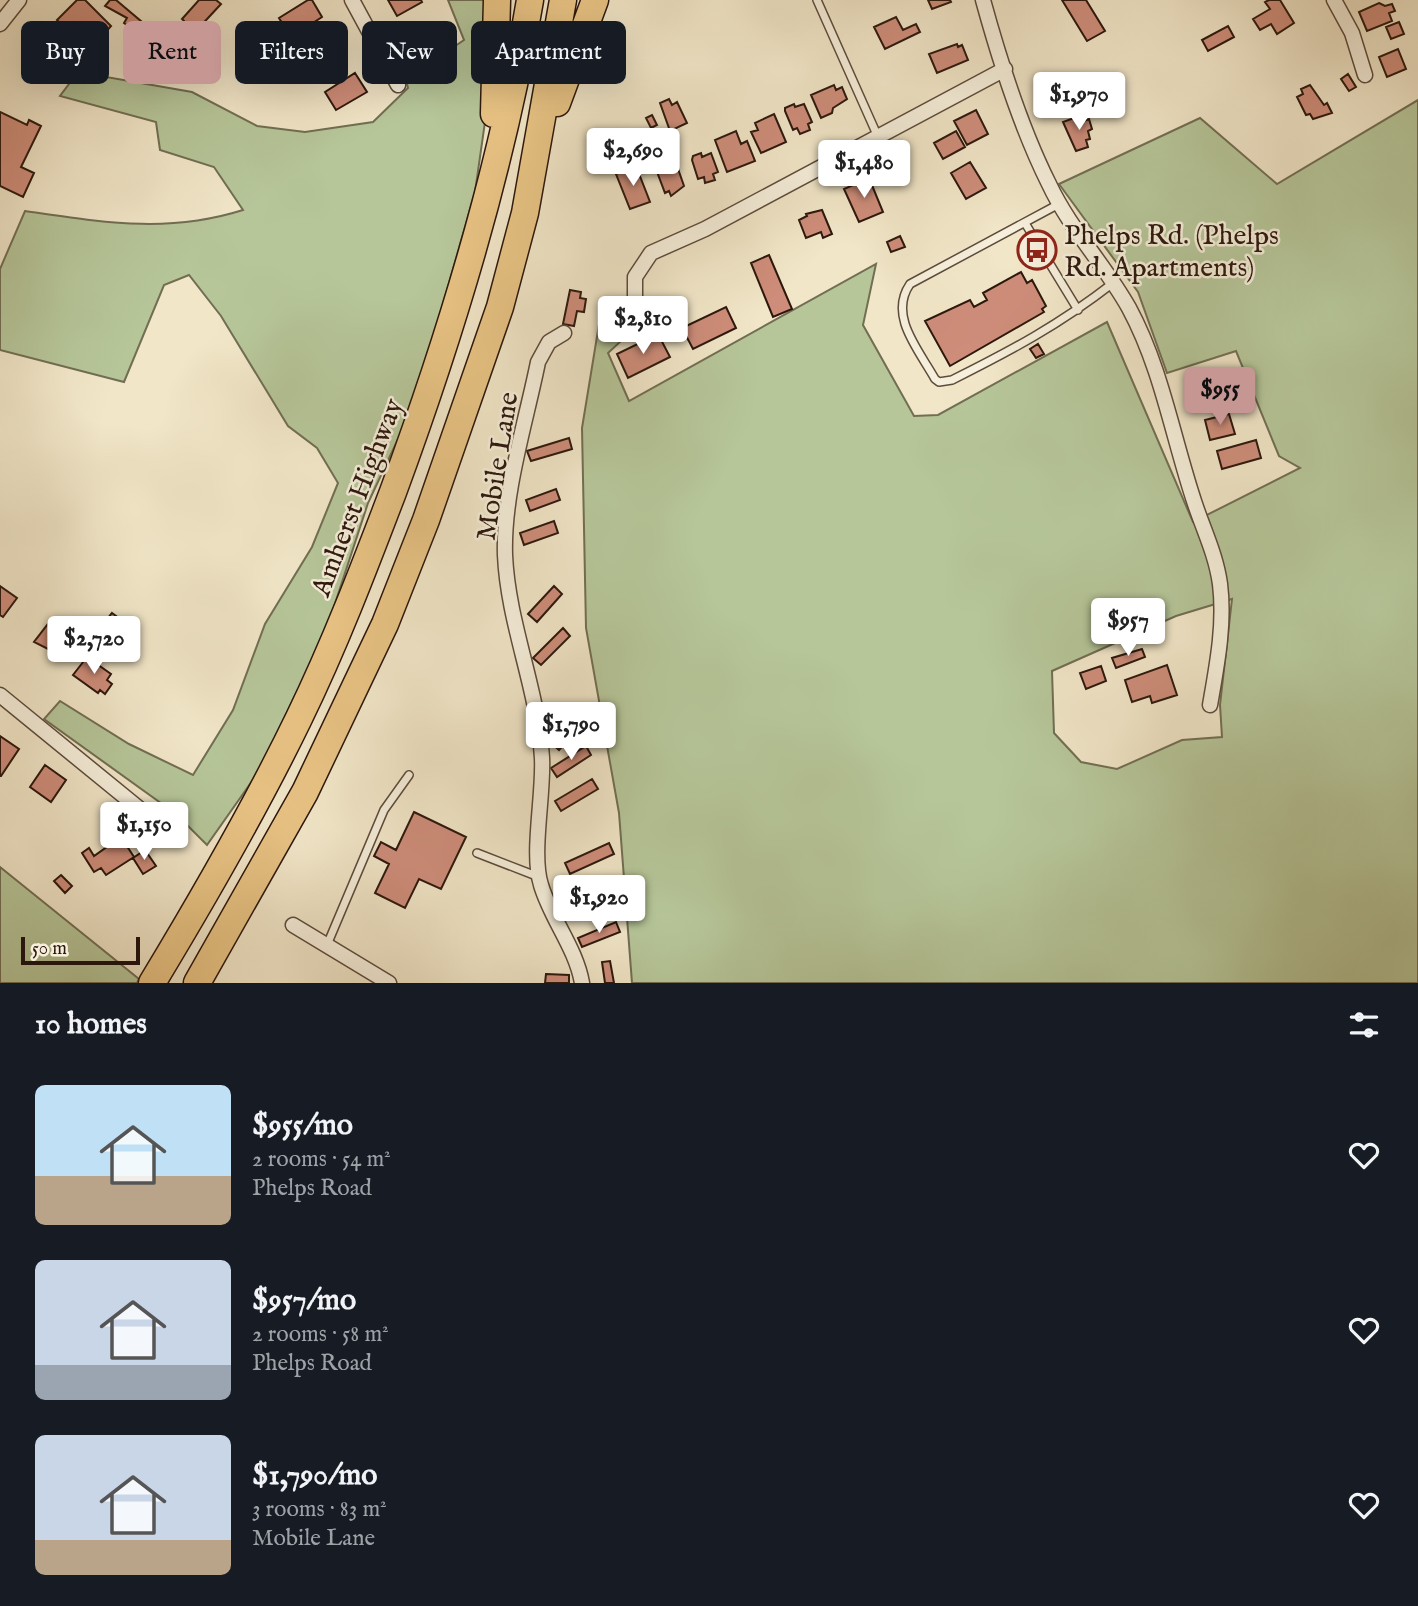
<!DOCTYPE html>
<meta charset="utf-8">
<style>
:root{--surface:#171b24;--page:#20242c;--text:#f1f3f6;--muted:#9ea1a6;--accent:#c59692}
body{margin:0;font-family:"IM FELL English",serif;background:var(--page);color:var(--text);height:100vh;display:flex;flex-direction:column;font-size:26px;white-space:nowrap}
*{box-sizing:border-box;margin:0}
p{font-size:23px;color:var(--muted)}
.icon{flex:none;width:38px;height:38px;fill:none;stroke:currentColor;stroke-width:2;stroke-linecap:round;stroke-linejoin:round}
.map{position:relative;height:983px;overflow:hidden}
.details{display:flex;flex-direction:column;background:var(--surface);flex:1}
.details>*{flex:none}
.guide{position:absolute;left:21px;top:21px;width:700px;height:63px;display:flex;gap:14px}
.scale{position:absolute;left:21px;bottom:18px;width:119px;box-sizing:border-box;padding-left:7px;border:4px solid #2c170d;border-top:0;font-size:19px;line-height:24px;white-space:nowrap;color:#2c170d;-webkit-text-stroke:5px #f6efdb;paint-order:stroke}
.price{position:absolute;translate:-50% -60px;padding:0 16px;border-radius:7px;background:#fff;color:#222;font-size:23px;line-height:46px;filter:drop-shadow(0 2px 4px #0008)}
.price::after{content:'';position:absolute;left:50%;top:42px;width:21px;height:16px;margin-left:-10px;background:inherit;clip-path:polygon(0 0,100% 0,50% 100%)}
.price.on{background:var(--accent);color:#111}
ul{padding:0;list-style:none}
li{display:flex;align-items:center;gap:21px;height:175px;padding:0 35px}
li span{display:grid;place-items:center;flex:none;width:196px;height:140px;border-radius:10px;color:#555}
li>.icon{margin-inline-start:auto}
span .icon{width:84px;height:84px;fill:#fffc;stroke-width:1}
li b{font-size:30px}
h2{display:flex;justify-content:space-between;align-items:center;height:84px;padding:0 35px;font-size:30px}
.pill{padding:0 24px;border-radius:10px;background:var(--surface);box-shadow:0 7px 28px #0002;font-size:24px;line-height:63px}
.pill.on{background:var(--accent);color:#111}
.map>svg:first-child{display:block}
</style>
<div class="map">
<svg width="1418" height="983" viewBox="0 0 1418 983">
<rect width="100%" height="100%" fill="#f1e6c8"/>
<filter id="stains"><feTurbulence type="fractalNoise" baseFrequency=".00286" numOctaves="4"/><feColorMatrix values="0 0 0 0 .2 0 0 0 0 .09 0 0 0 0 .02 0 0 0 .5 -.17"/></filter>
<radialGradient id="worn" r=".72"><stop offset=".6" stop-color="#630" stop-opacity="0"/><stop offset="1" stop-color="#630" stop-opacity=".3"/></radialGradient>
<!-- green -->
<path fill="#b6c699" stroke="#716e53" stroke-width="2" fill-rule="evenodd" d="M 448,0 L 486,0 L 487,108 L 475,192 L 414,405 L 368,503 L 325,634 L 257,774 L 207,845 L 176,814 L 44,719 L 60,701 L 129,744 L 193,775 L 233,710 L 265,624 L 312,547 L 338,483 L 317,448 L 288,426 L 221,316 L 189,275 L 164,285 L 124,382 L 0,350 L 0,269 L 25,211 C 102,222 167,234 243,210 L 214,167 L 160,150 L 156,122 L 60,96 L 78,72 L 192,92 L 257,126 L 305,132 L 373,122 L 408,88 L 406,80 L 464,40 Z
M 1418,100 L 1418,983 L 632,983 L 619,813 L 586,628 L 582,428 L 602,306 L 615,312 L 621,341 L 608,353 L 629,401 L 876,264 L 863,325 L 914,416 L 938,415 L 1107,322 L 1193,522 L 1300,468 L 1279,456 L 1236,351 L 1167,373 L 1138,292 L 1059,184 L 1200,118 L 1277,184 ZM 1232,599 L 1220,705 L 1222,737 L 1182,740 L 1117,769 L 1081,762 L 1054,733 L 1052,671 L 1176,616 Z
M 0,867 L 139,979 L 137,983 L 0,983 Z"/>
<!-- building -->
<path fill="#ce8d7a" stroke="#2c170d" stroke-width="2" d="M 77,0 L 85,0 L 111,26 L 104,34 L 107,36 L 87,51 L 57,20 Z
M 110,0 L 116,0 L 142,22 L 135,31 L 124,23 L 127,18 L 105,6 Z
M 199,0 L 216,0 L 221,4 L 195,32 L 182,19 Z
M 308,0 L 312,0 L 322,17 L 291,37 L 279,18 Z
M 388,0 L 421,0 L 422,2 L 397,16 Z
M 928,0 L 950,0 L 951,2 L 932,9 Z
M 1062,0 L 1086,0 L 1105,31 L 1087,41 Z
M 1269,0 L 1280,0 L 1294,23 L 1277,34 L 1271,24 L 1260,30 L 1253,19 L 1270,9 L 1265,2 Z
M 1379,3 L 1385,6 L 1392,4 L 1395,11 L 1389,13 L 1392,21 L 1367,31 L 1359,12 Z
M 896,17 L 903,30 L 916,24 L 920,32 L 885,49 L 874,27 Z
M 1399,22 L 1404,34 L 1391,39 L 1386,27 Z
M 436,26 L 448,45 L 422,62 L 409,43 Z
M 1228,26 L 1234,37 L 1208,51 L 1202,40 Z
M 331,30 L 342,47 L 309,67 L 298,50 Z
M 54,34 L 73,51 L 59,66 L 52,60 L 46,67 L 34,56 L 39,51 L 35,48 L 45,37 L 48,41 Z
M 145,38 L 164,58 L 152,69 L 133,49 Z
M 957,44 L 958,47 L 962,45 L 968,60 L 937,73 L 929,54 Z
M 1398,49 L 1406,69 L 1387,77 L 1379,57 Z
M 355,73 L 367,92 L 336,110 L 325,92 Z
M 1348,74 L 1356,87 L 1349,91 L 1341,79 Z
M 1057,77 L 1060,86 L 1066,84 L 1073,105 L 1047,114 L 1039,83 Z
M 834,85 L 836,90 L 842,87 L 847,99 L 833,108 L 832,113 L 821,118 L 811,95 Z
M 1310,85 L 1324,105 L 1327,103 L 1332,113 L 1313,119 L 1310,114 L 1306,115 L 1297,97 L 1303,94 L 1301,89 Z
M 669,99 L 672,105 L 677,102 L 687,123 L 670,131 L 660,103 Z
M 794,104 L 795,107 L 804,104 L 812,122 L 808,124 L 810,130 L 800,134 L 797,128 L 793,130 L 785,111 L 785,108 Z
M 976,110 L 988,134 L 967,145 L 954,121 Z
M 0,112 L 27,125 L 29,120 L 41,126 L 21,167 L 34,173 L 23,197 L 0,186 Z
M 774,114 L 786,142 L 761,153 L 751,132 L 758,130 L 755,123 Z
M 652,115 L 657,125 L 651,128 L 646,118 Z
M 1082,115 L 1084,121 L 1089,119 L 1092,129 L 1088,131 L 1090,139 L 1086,140 L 1088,147 L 1076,151 L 1063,122 Z
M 736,131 L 741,144 L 747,141 L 755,161 L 727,172 L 715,140 Z
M 956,131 L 965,147 L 943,159 L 934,143 Z
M 701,153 L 702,157 L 711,153 L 718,172 L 713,174 L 715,180 L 705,183 L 704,177 L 698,179 L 692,160 L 693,156 Z
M 970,162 L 986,188 L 966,199 L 951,173 Z
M 667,165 L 669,169 L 677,166 L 684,186 L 671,196 L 669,191 L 665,193 L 656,169 Z
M 636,166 L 650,202 L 630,209 L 616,174 Z
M 869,178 L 883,212 L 859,222 L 844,189 Z
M 822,210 L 832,234 L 823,238 L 821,232 L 806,238 L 799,220 L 807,216 L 806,214 Z
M 900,236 L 905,247 L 891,252 L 887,242 Z
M 769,255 L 792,309 L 773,317 L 751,263 Z
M 1021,272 L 1027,283 L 1032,280 L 1046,306 L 1042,309 L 1044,312 L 950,366 L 925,321 L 970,300 L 974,307 L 987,300 L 983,293 Z
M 570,290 L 581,292 L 580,298 L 586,299 L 584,312 L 577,311 L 574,326 L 563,324 Z
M 726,307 L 736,328 L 693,349 L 682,328 Z
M 658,334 L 670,357 L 628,378 L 617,354 Z
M 1038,344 L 1044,354 L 1036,358 L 1030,349 Z
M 1229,414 L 1235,434 L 1210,440 L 1205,420 Z
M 569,438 L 572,449 L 531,461 L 527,451 Z
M 1256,440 L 1261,458 L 1222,469 L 1217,451 Z
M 556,489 L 560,500 L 530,511 L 526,500 Z
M 554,521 L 558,533 L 524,545 L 520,533 Z
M 0,586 L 17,598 L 3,617 L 0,615 Z
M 554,586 L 562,594 L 537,622 L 528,614 Z
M 112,613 L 120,619 L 109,634 L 100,628 Z
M 51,620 L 56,624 L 59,620 L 73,631 L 56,653 L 34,642 Z
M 563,628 L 570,636 L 541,665 L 533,658 Z
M 1142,649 L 1145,657 L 1116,668 L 1112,658 Z
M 87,657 L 111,674 L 107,680 L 112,684 L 105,694 L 100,690 L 98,693 L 73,675 Z
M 1167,665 L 1177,695 L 1152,703 L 1150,696 L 1132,702 L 1125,680 Z
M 1101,666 L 1106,681 L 1086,689 L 1080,673 Z
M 576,714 L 584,722 L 559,750 L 550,742 Z
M 0,736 L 19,749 L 1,776 L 0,776 Z
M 586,746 L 591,755 L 557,777 L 551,768 Z
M 45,765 L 66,780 L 51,802 L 30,787 Z
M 592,779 L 598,789 L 561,811 L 555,801 Z
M 414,812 L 466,837 L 441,889 L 419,879 L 405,908 L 375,893 L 389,864 L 374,856 L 381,842 L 396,850 Z
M 121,837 L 134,857 L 106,875 L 101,868 L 94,872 L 82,853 L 89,848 L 94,856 Z
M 609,843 L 614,854 L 570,874 L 565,863 Z
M 145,850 L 156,866 L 143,874 L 133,858 Z
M 61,875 L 72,886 L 65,893 L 54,881 Z
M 610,885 L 615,896 L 574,914 L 569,903 Z
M 616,922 L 620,932 L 582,947 L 578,938 Z
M 610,961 L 614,983 L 605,983 L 602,962 Z
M 546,974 L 569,975 L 569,983 L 545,983 Z"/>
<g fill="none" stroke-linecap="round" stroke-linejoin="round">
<!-- service casing -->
<g stroke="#5d4b3c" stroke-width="10">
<path id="service" d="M 817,0 L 878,137
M 1059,204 L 910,284 C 888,316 919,350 935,379 L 939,382 L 952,380 C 1012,350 1059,325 1113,283
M 1025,223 L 1078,310
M 477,853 L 539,877
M 327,945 L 384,810 L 409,775"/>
</g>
<!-- minor casing -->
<g stroke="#5d4b3c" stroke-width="17">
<path id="minor" d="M 352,0 L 398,85
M 983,0 C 1000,62 1020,126 1049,184 C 1070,229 1105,265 1129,308 C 1162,369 1173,439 1195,504 C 1204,531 1216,555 1220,584 C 1225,624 1217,665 1210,705
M 1334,0 L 1352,33 L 1365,75
M 0,24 L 19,0
M 635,325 L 635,277 L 651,253 L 705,229 L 1005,69
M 564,333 L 549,342 L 538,362 C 526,422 503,493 505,555 C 508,624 538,689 542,758 C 544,794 531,854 541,885 C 551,919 576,948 582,983
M 0,695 L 163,828
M 293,925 L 389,983"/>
</g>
<!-- motorway casing -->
<g stroke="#2c170d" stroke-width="29">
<path id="motorway" d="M 557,103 L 595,0
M 494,114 L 497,0
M 152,983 C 204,897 255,809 299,718 C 335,644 364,568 393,492 C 452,332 502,168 530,0
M 197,983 L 305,792 L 385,624 L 426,520 L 500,307 L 525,213 L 563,0"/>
</g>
<!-- service -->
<use href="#service" stroke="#f6efdb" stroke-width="7"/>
<!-- minor -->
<use href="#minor" stroke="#f6efdb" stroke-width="14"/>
<!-- motorway -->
<use href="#motorway" stroke="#e8c384" stroke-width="26"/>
</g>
<!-- icons -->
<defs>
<g id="bus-ring" transform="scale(2.0125)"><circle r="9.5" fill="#f6efdb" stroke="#8f2418" stroke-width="1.5"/><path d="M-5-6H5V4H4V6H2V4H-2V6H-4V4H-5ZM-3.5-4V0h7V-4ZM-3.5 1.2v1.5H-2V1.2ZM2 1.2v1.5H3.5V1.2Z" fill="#8f2418"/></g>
</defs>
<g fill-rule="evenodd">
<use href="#bus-ring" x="1037" y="250"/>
</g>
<g text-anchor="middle" stroke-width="5" stroke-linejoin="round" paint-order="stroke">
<!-- poi labels -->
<g font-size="28" fill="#2c170d" stroke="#f6efdb" text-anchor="start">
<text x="1064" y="244">Phelps Rd. (Phelps<tspan x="1064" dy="32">Rd. Apartments)</tspan></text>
</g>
<!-- street labels -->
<g font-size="28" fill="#2c170d" stroke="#f6efdb">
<text transform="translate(496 466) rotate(-81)" y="10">Mobile Lane</text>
<text transform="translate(356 497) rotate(-69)" y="10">Amherst Highway</text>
</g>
</g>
<rect width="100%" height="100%" filter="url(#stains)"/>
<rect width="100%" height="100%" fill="url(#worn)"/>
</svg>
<div class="scale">50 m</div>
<b class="price" style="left:1079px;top:132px">$1,970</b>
<b class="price" style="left:633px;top:188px">$2,690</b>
<b class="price" style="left:864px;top:200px">$1,480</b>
<b class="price" style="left:643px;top:356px">$2,810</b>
<b class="price on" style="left:1220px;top:427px">$955</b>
<b class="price" style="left:1128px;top:658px">$957</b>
<b class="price" style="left:94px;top:676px">$2,720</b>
<b class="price" style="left:571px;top:762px">$1,790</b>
<b class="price" style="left:144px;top:862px">$1,150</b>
<b class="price" style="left:599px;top:935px">$1,920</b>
<div class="guide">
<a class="pill">Buy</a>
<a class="pill on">Rent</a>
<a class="pill">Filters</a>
<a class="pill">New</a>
<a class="pill">Apartment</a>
</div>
</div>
<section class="details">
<h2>10 homes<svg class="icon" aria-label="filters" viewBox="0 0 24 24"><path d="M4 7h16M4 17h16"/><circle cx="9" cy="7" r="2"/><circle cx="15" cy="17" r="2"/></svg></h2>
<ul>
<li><span style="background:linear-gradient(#bfe0f5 65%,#b9a48a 0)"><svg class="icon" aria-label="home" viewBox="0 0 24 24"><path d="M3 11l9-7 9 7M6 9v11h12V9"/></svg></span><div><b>$955/mo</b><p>2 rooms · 54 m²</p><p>Phelps Road</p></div><svg class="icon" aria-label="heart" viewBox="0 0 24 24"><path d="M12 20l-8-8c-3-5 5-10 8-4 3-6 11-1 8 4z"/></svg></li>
<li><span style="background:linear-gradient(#c9d6e8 75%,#9aa5b1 0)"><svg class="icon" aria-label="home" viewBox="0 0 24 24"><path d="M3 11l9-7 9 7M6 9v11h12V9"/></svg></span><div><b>$957/mo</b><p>2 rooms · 58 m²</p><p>Phelps Road</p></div><svg class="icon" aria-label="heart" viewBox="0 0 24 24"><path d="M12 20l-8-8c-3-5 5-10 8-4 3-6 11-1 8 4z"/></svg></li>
<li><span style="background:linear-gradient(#c9d6e8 75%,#b9a48a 0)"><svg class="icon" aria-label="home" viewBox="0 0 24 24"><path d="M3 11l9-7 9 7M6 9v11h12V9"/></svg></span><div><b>$1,790/mo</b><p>3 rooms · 83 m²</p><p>Mobile Lane</p></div><svg class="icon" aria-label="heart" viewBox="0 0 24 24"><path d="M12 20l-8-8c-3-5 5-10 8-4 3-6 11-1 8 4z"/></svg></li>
</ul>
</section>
